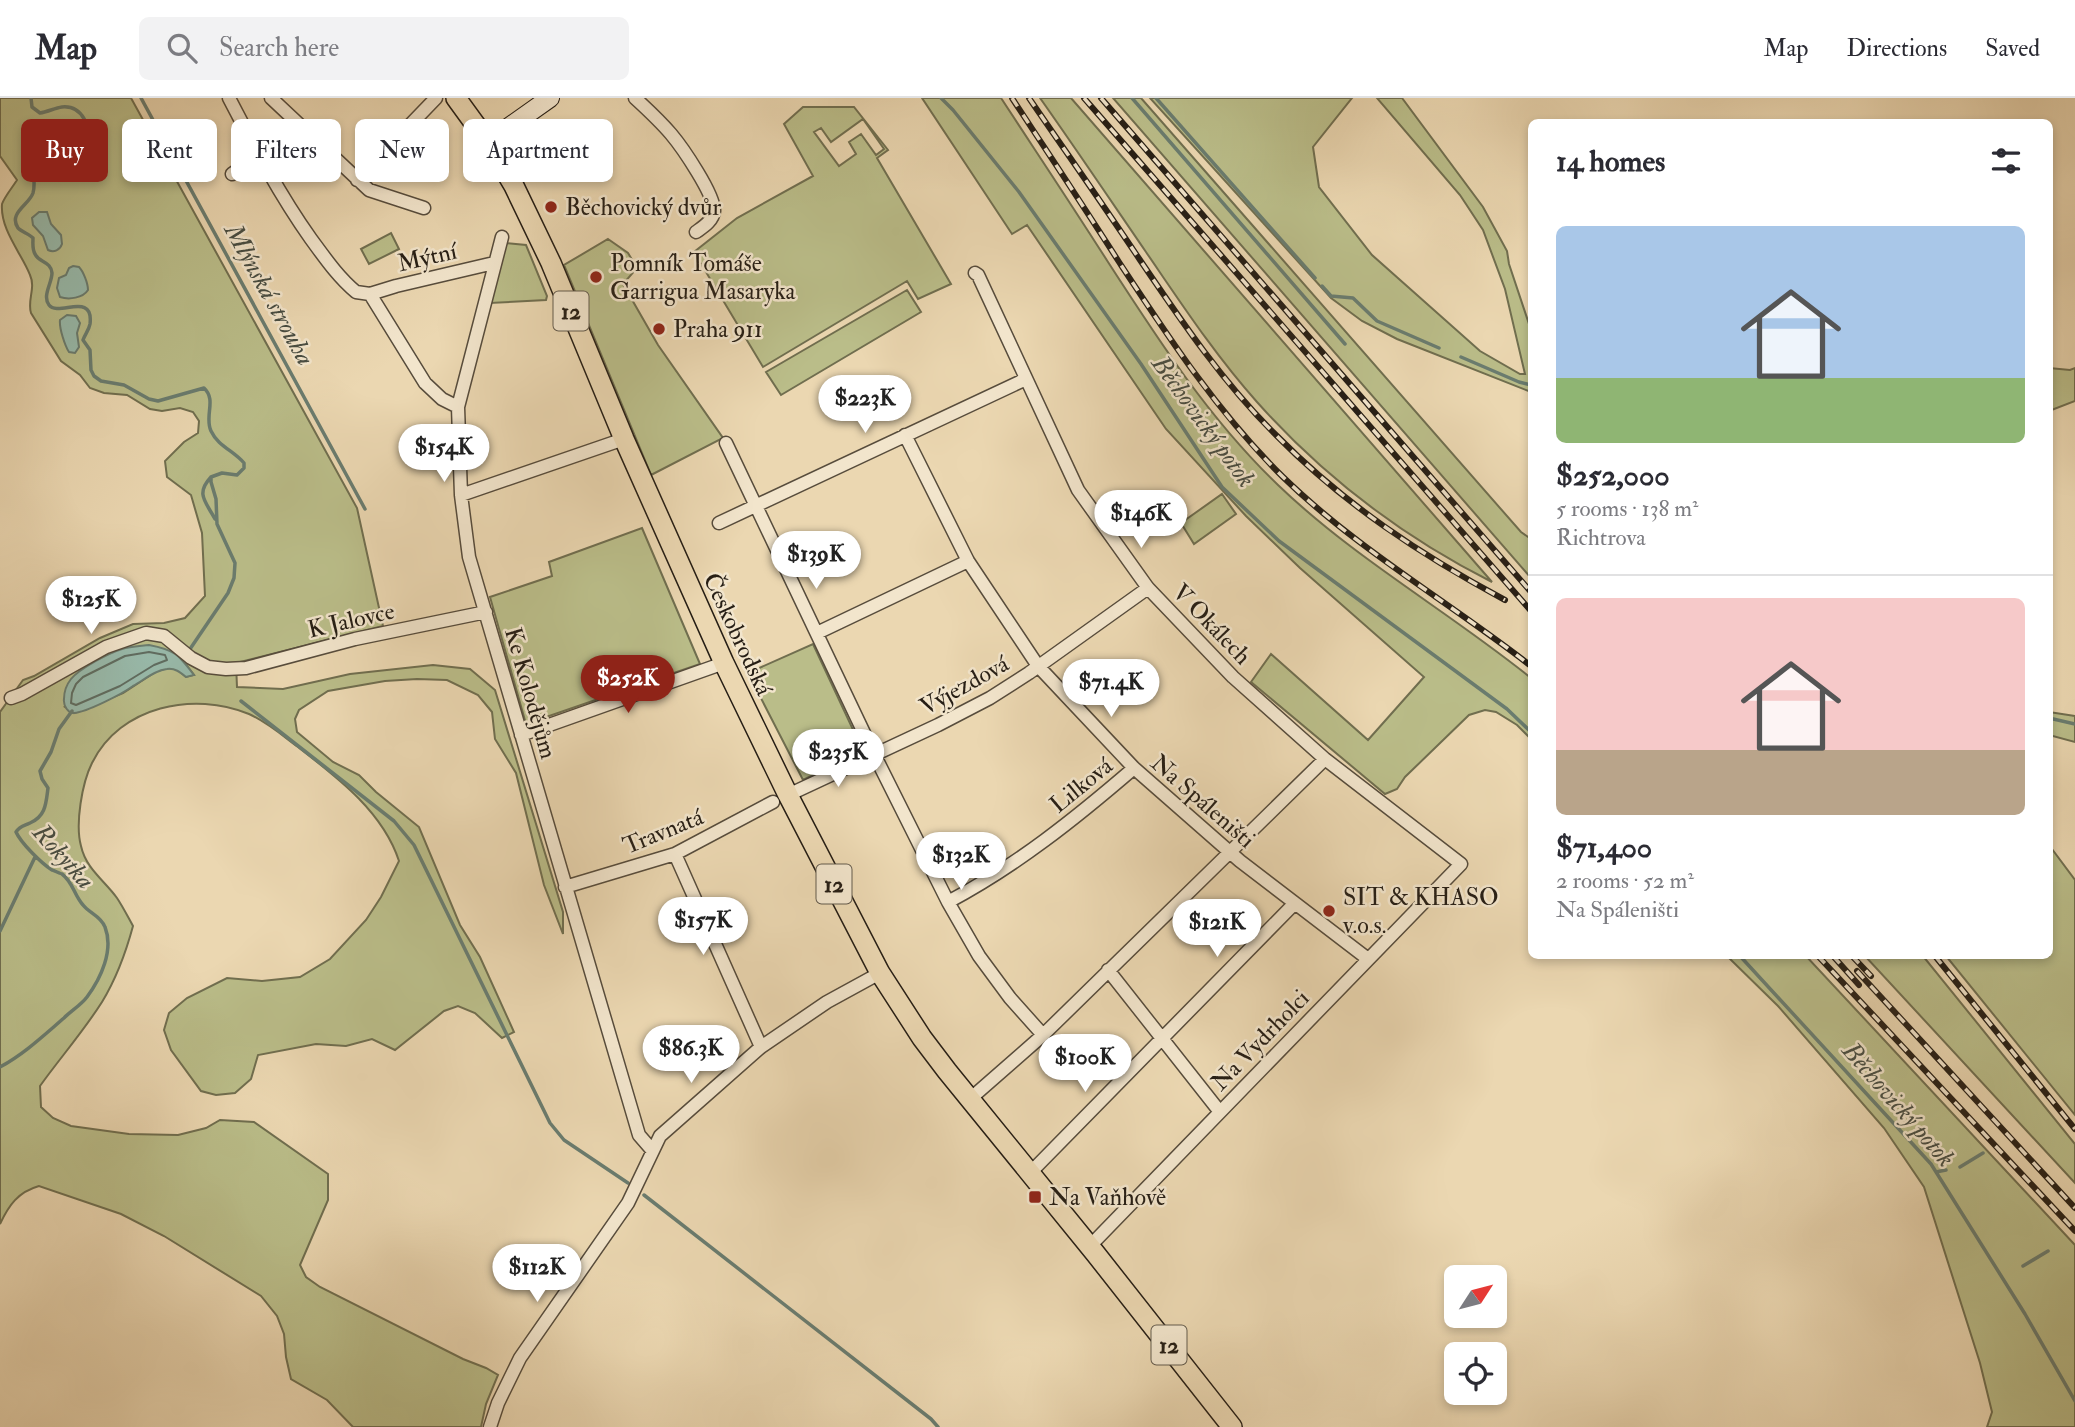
<!DOCTYPE html>
<meta charset="utf-8">
<style>
:root{--surface:#fff;--page:#f2f2f3;--text:#2b2b33;--muted:#7c7c81;--line:#e1e1e2;--accent:#8f2418}
body{margin:0;font-family:"IM FELL Double Pica",serif;background:var(--page);color:var(--text);height:100vh;display:flex;flex-direction:column;font-size:26px;white-space:nowrap}
*{box-sizing:border-box;margin:0}
p{font-size:23px;color:var(--muted)}
.icon{flex:none;width:38px;height:38px;fill:none;stroke:currentColor;stroke-width:2;stroke-linecap:round;stroke-linejoin:round}
.map{position:relative;flex:1;overflow:hidden}
.side{position:absolute;left:1528px;top:21px;width:525px;height:840px;display:flex;flex-direction:column;background:var(--surface);border-radius:10px;box-shadow:0 4px 10px #0003}
.side>*{flex:none}
.banner{position:absolute;left:21px;top:21px;width:665px;height:63px;display:flex;gap:14px}
.needle{width:46px;rotate:54deg}
.buttons{position:absolute;left:1444px;top:1167px;display:grid;gap:14px}
.buttons a{display:grid;place-items:center;width:63px;height:63px;border-radius:10px;background:var(--surface);box-shadow:0 4px 10px #0003;font-size:35px}
.price{position:absolute;translate:-50% -60px;padding:0 16px;border-radius:24px;background:#fff;color:#222;font-size:23px;line-height:46px;filter:drop-shadow(0 2px 4px #0008)}
.price::after{content:'';position:absolute;left:50%;top:42px;width:21px;height:16px;margin-left:-10px;background:inherit;clip-path:polygon(0 0,100% 0,50% 100%)}
.price.on{background:var(--accent);color:#fff}
ul{padding:0;list-style:none}
li{display:grid;align-content:center;gap:14px;height:371px;padding:0 28px}
li+li{border-top:2px solid var(--line)}
li span{display:grid;place-items:center;height:217px;border-radius:10px;color:#555}
li>.icon{margin-inline-start:auto}
span .icon{width:126px;height:126px;fill:#fffc;stroke-width:1}
li b{font-size:30px}
h2{display:flex;justify-content:space-between;align-items:center;height:84px;padding:0 28px;font-size:30px}
.tag{padding:0 24px;border-radius:10px;background:var(--surface);box-shadow:0 4px 10px #0003;font-size:24px;line-height:63px}
.tag.on{background:var(--accent);color:#fff}
header{display:flex;align-items:center;gap:42px;box-sizing:border-box;height:98px;padding:0 35px;background:var(--surface);border-bottom:2px solid var(--line)}
header strong{font-size:33px}
nav{display:flex;gap:38px;margin-inline-start:auto;font-size:24px}
.search{width:490px;height:63px;background:var(--page);display:flex;align-items:center;gap:18px;box-sizing:border-box;padding:0 24px;border-radius:10px;color:var(--muted);font-size:26px}
.map>svg:first-child{display:block}
</style>
<header>
<strong>Map</strong>
<div class="search"><svg class="icon" aria-label="search" viewBox="0 0 24 24"><circle cx="10" cy="10" r="6"/><path d="M15 15l6 6"/></svg>Search here</div>
<nav><a>Map</a><a>Directions</a><a>Saved</a></nav>
</header>
<div class="map">
<svg width="2075" height="1329" viewBox="0 0 2075 1329">
<rect width="100%" height="100%" fill="#ebd7b1"/>
<filter id="stains"><feTurbulence type="fractalNoise" baseFrequency=".00286" numOctaves="4"/><feColorMatrix values="0 0 0 0 .2 0 0 0 0 .09 0 0 0 0 .02 0 0 0 .5 -.17"/></filter>
<radialGradient id="worn" r=".72"><stop offset=".6" stop-color="#630" stop-opacity="0"/><stop offset="1" stop-color="#630" stop-opacity=".3"/></radialGradient>
<!-- green -->
<path fill="#babd89" stroke="#706e4f" stroke-width="2" fill-rule="evenodd" d="M 0,0 L 131,0 L 357,410 L 383,528 L 236,565 L 237,589 L 283,591 L 350,576 L 433,567 L 470,571 L 495,592 L 563,814 L 563,836 L 544,787 L 516,675 L 495,641 L 492,614 L 478,597 L 447,582 L 417,581 L 385,583 L 328,593 L 299,612 L 295,621 L 297,634 L 333,664 L 359,677 L 376,694 L 419,729 L 460,827 L 480,859 L 514,934 L 502,940 L 475,915 L 458,908 L 444,913 L 395,952 L 372,941 L 346,948 L 316,946 L 258,957 L 251,981 L 235,995 L 216,997 L 201,993 L 171,952 L 164,932 L 169,915 L 187,900 L 227,880 L 262,883 L 300,879 L 330,861 L 366,822 L 381,799 L 399,763 C 383,714 338,680 298,649 C 283,638 267,624 249,616 C 194,593 120,608 92,665 C 82,685 75,726 81,748 C 86,771 105,783 117,800 C 123,809 128,819 133,828 C 126,854 116,881 102,904 C 83,934 60,960 40,988 L 41,1009 L 53,1020 L 71,1028 L 129,1036 L 178,1037 L 206,1030 L 220,1022 L 254,1024 L 328,1076 L 328,1102 L 300,1167 L 306,1179 L 320,1189 L 463,1261 L 486,1270 L 498,1277 L 486,1306 L 481,1329 L 353,1329 L 327,1302 L 291,1281 L 286,1259 L 284,1236 L 277,1218 L 261,1198 L 164,1138 L 121,1116 L 39,1088 C 18,1094 9,1107 0,1126 L 0,614 L 23,582 L 34,578 L 100,540 L 133,526 L 164,525 L 185,520 L 205,498 L 202,435 L 191,397 L 167,379 L 165,363 L 184,344 L 198,335 L 199,323 L 193,314 L 180,310 L 162,313 L 150,311 L 127,297 L 104,295 L 90,290 L 80,277 L 61,263 L 31,215 C 27,202 36,190 30,177 C 22,156 0,132 2,106 C 5,98 12,90 17,82 L 0,58 ZM 178,556 L 194,577 L 186,579 L 177,571 L 168,570 L 157,573 L 123,595 L 74,615 L 65,609 Z
M 922,0 L 1001,0 C 1037,55 1073,109 1108,164 C 1159,243 1210,322 1278,387 C 1355,461 1448,513 1531,580 L 1531,641 L 1517,627 L 1496,614 L 1485,612 L 1469,617 L 1405,679 L 1397,691 L 1385,696 L 1251,584 L 1271,556 L 1368,642 L 1424,579 L 1300,470 L 1246,418 L 1166,331 L 1027,127 L 1012,136 Z
M 1040,0 L 1071,0 L 1492,484 C 1403,439 1323,378 1257,304 C 1215,257 1181,205 1146,154 C 1111,103 1076,51 1040,0 Z
M 1113,0 L 1141,0 L 1521,434 L 1531,441 L 1531,480 Z
M 1150,0 L 1352,0 L 1313,49 L 1319,89 L 1372,157 L 1480,253 L 1520,276 L 1525,276 L 1505,191 L 1483,132 L 1460,97 L 1377,0 L 1402,0 L 1483,109 L 1507,153 L 1509,166 L 1531,232 L 1531,294 L 1397,241 L 1362,223 L 1331,200 Z
M 803,9 L 854,9 L 888,52 L 877,60 L 951,186 L 918,201 L 907,183 L 763,269 L 694,154 L 737,120 L 813,78 L 784,26 ZM 863,21 L 884,51 L 876,57 L 861,36 L 849,44 L 856,56 L 839,68 L 814,34 L 821,30 L 831,44 Z
M 391,135 L 399,151 L 369,166 L 361,151 Z
M 608,141 L 628,155 L 637,170 L 623,186 L 658,247 L 723,340 L 651,377 L 564,167 Z
M 505,145 L 526,147 L 547,198 L 546,202 L 490,205 Z
M 907,192 L 921,214 L 781,297 L 766,274 Z
M 2049,270 L 2070,272 L 2075,270 L 2075,303 L 2049,313 Z
M 1222,396 L 1236,416 L 1194,446 L 1181,425 Z
M 642,430 L 700,566 L 526,626 L 490,499 L 552,478 L 549,464 Z
M 813,546 L 863,653 L 803,682 L 748,575 Z
M 2049,614 L 2075,618 L 2075,644 L 2049,637 Z
M 2049,747 L 2075,782 L 2075,1017 L 1946,858 L 2049,858 Z
M 1727,858 L 1806,858 L 2075,1147 L 2075,1329 L 1987,1329 L 1992,1314 L 1980,1265 L 1924,1089 L 1884,1030 L 1778,908 Z
M 1865,858 L 1923,858 L 2075,1046 L 2075,1085 Z"/>
<!-- water -->
<path fill="#98baab" stroke="#6a7c6f" stroke-width="2" d="M 39,114 L 47,114 L 51,126 L 61,137 L 62,146 C 60,152 54,155 48,152 L 43,138 L 33,127 L 32,120 Z
M 73,168 L 79,169 C 83,173 88,185 88,192 C 83,200 69,202 60,199 L 57,190 L 59,180 L 66,177 L 69,170 Z
M 67,217 L 76,218 L 80,225 L 77,235 L 79,249 L 75,255 L 69,254 C 65,248 59,230 60,222 Z
M 149,547 C 175,552 178,556 194,577 L 186,579 C 180,574 175,570 167,571 C 155,572 144,582 133,588 C 122,596 87,614 74,615 C 69,616 63,608 64,601 C 64,594 67,586 71,581 C 80,570 109,555 122,551 C 130,548 141,548 149,547 Z"/>
<g fill="none" stroke-linecap="round" stroke-linejoin="round">
<!-- shore -->
<path stroke="#5f6c60" stroke-width="2" d="M 149,554 L 165,557 L 167,562 L 154,567 L 120,588 L 76,607 L 71,605 L 72,595 L 76,586 L 83,579 L 125,558 Z"/>
<!-- stream -->
<path stroke="#6a7c6f" stroke-width="3.5" d="M 31,0 L 32,9 L 40,15 C 47,14 55,10 62,9 C 83,7 91,30 89,47 C 66,69 51,47 34,66 C 32,76 36,85 33,95 C 29,107 8,115 18,130 C 22,134 29,136 33,140 C 33,145 32,151 35,156 C 39,165 51,163 52,175 C 52,185 42,198 49,207 C 58,219 94,193 90,226 C 89,232 85,236 83,242 L 90,252 L 91,272 L 94,278 L 101,283 L 124,287 L 149,301 L 158,303 L 204,290 C 217,302 204,318 211,333 C 218,348 234,353 244,365 L 244,370 L 237,377 L 222,375 L 211,379 L 211,384 L 216,401 L 217,426 L 235,465 L 234,480 L 228,495 L 188,554
M 141,0 L 365,411
M 941,0 L 953,12 L 1019,94 L 1141,266 L 1222,389 L 1279,443 L 1507,611 L 1531,634
M 1132,0 L 1345,246
M 1156,0 L 1315,180
M 1322,188 L 1331,198 L 1353,200 L 1377,223 L 1439,250
M 1461,259 L 1519,284 L 1531,287
M 211,379 C 195,396 206,404 215,421
M 241,603 L 394,723 L 414,747 L 550,1025 L 564,1042 L 628,1085
M 2049,620 L 2075,626
M 0,833 L 35,759
M 1740,858 L 1931,1066 L 2025,1216 L 2075,1303
M 0,969 C 24,956 43,938 64,920 C 71,913 81,907 87,899 C 101,880 114,852 105,829 C 101,818 89,815 83,807 C 74,797 73,784 62,776 C 61,776 53,772 52,772 C 41,765 21,745 16,734 C 20,728 24,728 30,725 C 46,718 46,705 48,690 L 42,681 L 40,673 L 51,654 L 59,631 L 72,613
M 1960,1069 L 1983,1055
M 1936,1074 L 1946,1072
M 644,1097 L 931,1321 L 938,1329
M 2023,1168 L 2048,1153"/>
<!-- street casing -->
<g stroke="#574c3c" stroke-width="15">
<path id="street" d="M 229,0 C 254,48 279,96 311,141 C 325,160 338,179 356,194 L 370,196 L 396,188 L 494,165
M 271,0 L 369,92 L 424,110
M 635,0 C 647,11 660,23 671,36 C 682,49 715,97 714,113 C 713,123 703,129 696,134
M 232,76 L 259,57
M 357,82 L 436,0
M 502,139 L 458,309 L 461,397 L 469,459 L 639,1037 L 652,1052
M 975,175 L 978,177 L 1078,392 L 1148,490 L 1233,579 L 1325,661 L 1461,766 L 1090,1148
M 370,196 L 425,285 L 442,301 L 458,309
M 905,337 L 968,463 L 1038,568 L 1134,670 L 1240,763 L 1368,861
M 726,345 L 874,656 L 948,804 L 979,858 L 1010,900 L 1043,937
M 461,397 L 624,341
M 719,425 L 1026,281
M 817,535 L 968,463
M 11,600 L 22,596 L 106,549 L 146,535 L 164,538 L 191,560 L 208,569 L 226,571 L 246,570 L 355,541 L 486,514
M 521,637 L 724,565
M 788,697 L 938,627 L 990,600 L 1029,575 L 1148,490
M 675,756 L 761,949
M 565,789 L 675,756 L 773,704
M 948,804 C 1016,768 1076,720 1134,670
M 1108,872 L 1220,1014
M 970,1001 L 1043,937 L 1325,661
M 1030,1075 L 1295,805
M 490,1329 L 498,1305 L 520,1260 L 628,1105 L 660,1038 L 761,949 L 827,904 L 880,875"/>
</g>
<!-- secondary casing -->
<g stroke="#261e15" stroke-width="20">
<path id="secondary" d="M 488,44 L 550,0"/>
</g>
<!-- primary casing -->
<g stroke="#261e15" stroke-width="22">
<path id="primary" d="M 456,0 L 488,44 L 514,88 L 551,165 L 624,341 L 724,565 L 788,697 L 880,875 L 922,940 L 947,973 L 1095,1155 L 1232,1329"/>
</g>
<!-- street -->
<use href="#street" stroke="#f2e5cc" stroke-width="12"/>
<!-- secondary -->
<use href="#secondary" stroke="#f2e5cc" stroke-width="18"/>
<!-- primary -->
<use href="#primary" stroke="#ebd7b1" stroke-width="19"/>
<!-- rail casing -->
<g stroke="#261e15" stroke-width="6">
<path id="rail" d="M 1012,0 C 1048,55 1084,109 1119,164 C 1169,240 1218,315 1283,379 C 1358,452 1449,504 1531,568
M 1029,0 C 1066,54 1104,108 1140,162 C 1182,224 1224,286 1277,338 C 1344,406 1421,457 1505,502
M 1084,0 L 1531,513
M 1101,0 L 1531,494
M 1818,858 L 2075,1133
M 1833,858 L 1859,887
M 1852,858 L 1871,878
M 1935,858 L 2075,1031
M 1857,873 L 2075,1110"/>
</g>
<!-- rail -->
<use href="#rail" stroke="#f2e5cc" stroke-width="3.5" stroke-dasharray="10" stroke-linecap="butt"/>
</g>
<!-- markers -->
<g fill="#8f2418" stroke="#f2e5cc" stroke-width="2.5">
<circle cx="551" cy="109" r="7"/>
<circle cx="596" cy="179" r="7"/>
<circle cx="659" cy="231" r="7"/>
<circle cx="1329" cy="813" r="7"/>
<rect x="1028" y="1092" width="14" height="14" rx="3.5"/>
</g>
<g text-anchor="middle" stroke-width="5" stroke-linejoin="round" paint-order="stroke">
<!-- shield labels -->
<g fill="#f2e5cc" stroke="#635a4c" stroke-width="2">
<rect x="553.5" y="193.5" width="35" height="39" rx="5"/>
<rect x="816.5" y="766.5" width="35" height="39" rx="5"/>
<rect x="1151.5" y="1227.5" width="35" height="39" rx="5"/>
</g>
<g font-size="23" font-weight="bold" fill="#261e15">
<text x="571" y="221">12</text>
<text x="834" y="794">12</text>
<text x="1169" y="1255">12</text>
</g>
<!-- poi labels -->
<g font-size="24" fill="#261e15" stroke="#f2e5cc" text-anchor="start">
<text x="565" y="117">Běchovický dvůr</text>
<text x="610" y="173">Pomník Tomáše<tspan x="610" dy="28">Garrigua Masaryka</tspan></text>
<text x="673" y="239">Praha 911</text>
<text x="1343" y="807">SIT &amp; KHASO<tspan x="1343" dy="28">v.o.s.</tspan></text>
<text x="1049" y="1107">Na Vaňhově</text>
</g>
<!-- street labels -->
<g font-size="24" fill="#261e15" stroke="#f2e5cc">
<text transform="translate(427 159) rotate(-13)" y="8">Mýtní</text>
<text transform="translate(351 522) rotate(-13)" y="8">K Jalovce</text>
<text transform="translate(1212 526) rotate(46)" y="8">V Okálech</text>
<text transform="translate(738 536) rotate(65)" y="8">Českobrodská</text>
<text transform="translate(964 587) rotate(-29)" y="8">Výjezdová</text>
<text transform="translate(531 595) rotate(74)" y="8">Ke Kolodějům</text>
<text transform="translate(1081 687) rotate(-39)" y="8">Lilková</text>
<text transform="translate(1203 703) rotate(41)" y="8">Na Spáleništi</text>
<text transform="translate(663 733) rotate(-22)" y="8">Travnatá</text>
<text transform="translate(1260 942) rotate(-46)" y="8">Na Vydrholci</text>
</g>
<!-- water labels -->
<g font-size="26" font-style="italic" fill="#484d42" stroke="#f2e5cc">
<text transform="translate(270 196) rotate(61)" y="9">Mlýnská strouha</text>
<text transform="translate(1204 323) rotate(54)" y="9">Běchovický potok</text>
<text transform="translate(64 758) rotate(48)" y="9">Rokytka</text>
<text transform="translate(1899 1006) rotate(49)" y="9">Běchovický potok</text>
</g>
</g>
<rect width="100%" height="100%" filter="url(#stains)"/>
<rect width="100%" height="100%" fill="url(#worn)"/>
</svg>
<div class="buttons">
<a><svg class="needle" viewBox="-14 -14 28 28"><path d="M0-13l5 13h-10z" fill="#e53935"/><path d="M0 13l5-13h-10z" fill="#7c7c81"/></svg></a>
<a><svg class="icon" aria-label="locate" viewBox="0 0 24 24"><circle cx="12" cy="12" r="6"/><path d="M12 2v4M12 18v4M2 12h4M18 12h4"/></svg></a>
</div>
<b class="price" style="left:865px;top:337px">$223K</b>
<b class="price" style="left:444px;top:386px">$154K</b>
<b class="price" style="left:1141px;top:452px">$146K</b>
<b class="price" style="left:816px;top:493px">$139K</b>
<b class="price" style="left:91px;top:538px">$125K</b>
<b class="price on" style="left:628px;top:617px">$252K</b>
<b class="price" style="left:1111px;top:621px">$71.4K</b>
<b class="price" style="left:838px;top:691px">$235K</b>
<b class="price" style="left:961px;top:794px">$132K</b>
<b class="price" style="left:703px;top:859px">$157K</b>
<b class="price" style="left:1217px;top:861px">$121K</b>
<b class="price" style="left:691px;top:987px">$86.3K</b>
<b class="price" style="left:1085px;top:996px">$100K</b>
<b class="price" style="left:537px;top:1206px">$112K</b>
<div class="banner">
<a class="tag on">Buy</a>
<a class="tag">Rent</a>
<a class="tag">Filters</a>
<a class="tag">New</a>
<a class="tag">Apartment</a>
</div>
<section class="side">
<h2>14 homes<svg class="icon" aria-label="filters" viewBox="0 0 24 24"><path d="M4 7h16M4 17h16"/><circle cx="9" cy="7" r="2"/><circle cx="15" cy="17" r="2"/></svg></h2>
<ul>
<li><span style="background:linear-gradient(#a9c7e8 70%,#8fb573 0)"><svg class="icon" aria-label="home" viewBox="0 0 24 24"><path d="M3 11l9-7 9 7M6 9v11h12V9"/></svg></span><div><b>$252,000</b><p>5 rooms · 138 m²</p><p>Richtrova</p></div></li>
<li><span style="background:linear-gradient(#f6c9c9 70%,#b9a48a 0)"><svg class="icon" aria-label="home" viewBox="0 0 24 24"><path d="M3 11l9-7 9 7M6 9v11h12V9"/></svg></span><div><b>$71,400</b><p>2 rooms · 52 m²</p><p>Na Spáleništi</p></div></li>
</ul>
</section>
</div>
